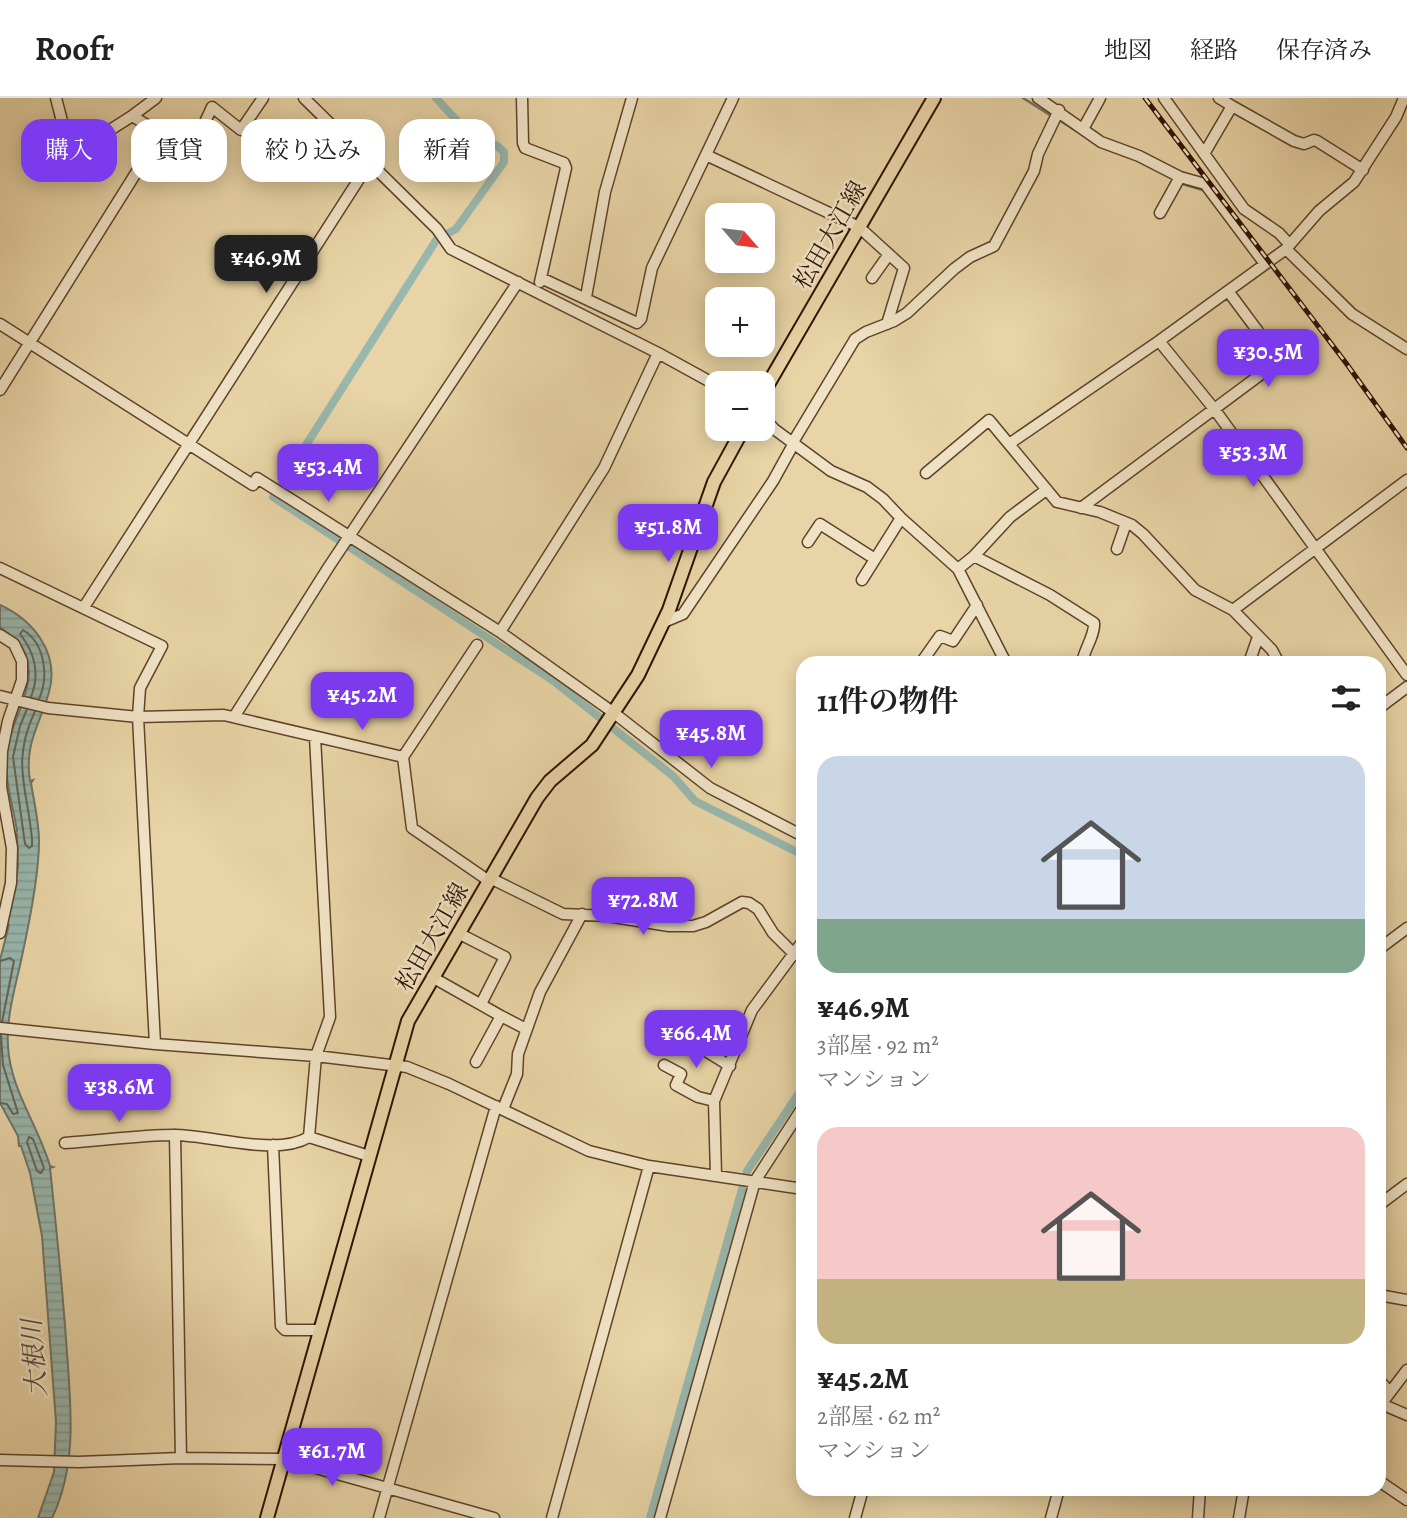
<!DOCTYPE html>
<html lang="ja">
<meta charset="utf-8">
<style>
:root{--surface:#fff;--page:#f6f6f6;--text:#222;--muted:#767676;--line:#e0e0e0;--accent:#7c3aed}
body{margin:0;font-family:Alegreya,"Noto Serif JP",serif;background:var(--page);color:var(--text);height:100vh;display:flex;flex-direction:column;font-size:26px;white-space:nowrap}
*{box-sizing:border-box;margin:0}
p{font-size:23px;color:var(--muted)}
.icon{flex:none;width:38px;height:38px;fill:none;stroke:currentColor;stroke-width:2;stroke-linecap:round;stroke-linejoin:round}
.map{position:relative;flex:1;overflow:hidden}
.sheet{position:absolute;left:796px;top:558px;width:590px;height:840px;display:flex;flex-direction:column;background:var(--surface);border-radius:21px;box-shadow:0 4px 18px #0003}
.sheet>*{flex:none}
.banner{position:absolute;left:21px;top:21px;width:665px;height:63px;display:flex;gap:14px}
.needle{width:46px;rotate:118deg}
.controls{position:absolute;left:705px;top:105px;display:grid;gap:14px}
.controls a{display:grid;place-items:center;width:70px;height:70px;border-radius:14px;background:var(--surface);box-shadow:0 4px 18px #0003;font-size:35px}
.price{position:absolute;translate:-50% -60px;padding:0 16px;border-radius:14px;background:var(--accent);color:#fff;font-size:23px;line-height:46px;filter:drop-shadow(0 2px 4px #0008)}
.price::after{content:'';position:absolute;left:50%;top:42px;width:21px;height:16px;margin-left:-10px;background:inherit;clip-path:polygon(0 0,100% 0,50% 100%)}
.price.current{background:#222;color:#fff}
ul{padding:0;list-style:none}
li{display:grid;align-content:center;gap:14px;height:371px;padding:0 21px}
li span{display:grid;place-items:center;height:217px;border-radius:21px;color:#555}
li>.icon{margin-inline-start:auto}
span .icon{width:126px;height:126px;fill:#fffc;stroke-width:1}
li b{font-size:30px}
h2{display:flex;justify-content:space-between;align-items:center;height:84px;padding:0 21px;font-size:30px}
.tag{padding:0 24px;border-radius:21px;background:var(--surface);box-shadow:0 4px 18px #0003;font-size:24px;line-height:63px}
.tag.current{background:var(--accent);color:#fff}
header{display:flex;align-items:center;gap:42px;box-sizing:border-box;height:98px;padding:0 35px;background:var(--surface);border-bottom:2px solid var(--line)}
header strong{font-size:33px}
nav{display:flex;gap:38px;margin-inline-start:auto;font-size:24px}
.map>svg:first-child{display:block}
</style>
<header>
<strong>Roofr</strong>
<nav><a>地図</a><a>経路</a><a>保存済み</a></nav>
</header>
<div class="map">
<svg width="1407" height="1420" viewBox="0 0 1407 1420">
<defs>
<pattern id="water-rules" width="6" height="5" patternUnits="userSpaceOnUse" patternTransform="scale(1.75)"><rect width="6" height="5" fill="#98b7ad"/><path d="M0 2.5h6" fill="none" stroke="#839c93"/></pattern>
</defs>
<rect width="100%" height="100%" fill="#e8d4a6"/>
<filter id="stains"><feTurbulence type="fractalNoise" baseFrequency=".00286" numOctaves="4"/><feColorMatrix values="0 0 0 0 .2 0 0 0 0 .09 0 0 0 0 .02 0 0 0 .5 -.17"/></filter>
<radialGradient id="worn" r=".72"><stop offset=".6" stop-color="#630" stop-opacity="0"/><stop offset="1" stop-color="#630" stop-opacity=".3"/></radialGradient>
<!-- water -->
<path fill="url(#water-rules)" stroke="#6e7569" stroke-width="2" d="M 0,507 C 33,522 60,555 49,594 C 40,627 24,645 30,683 L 33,682 L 31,685 C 34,704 39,724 39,743 C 39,775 29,826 22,858 C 16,887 6,918 8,948 C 10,991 38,1027 50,1068 L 53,1069 L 50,1070 C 56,1127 62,1184 66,1241 C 70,1301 79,1364 52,1420 L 38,1420 L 54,1374 L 56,1324 L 42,1138 L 30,1075 L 21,1048 L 19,1048 L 18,1038 L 0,1005 L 0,862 L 9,827 L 7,825 L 18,769 L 17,736 L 14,736 L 17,733 C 13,707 3,678 7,651 C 12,619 41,584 23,551 C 19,542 8,536 0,529 Z"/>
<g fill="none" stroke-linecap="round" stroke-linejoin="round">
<!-- shore -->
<path stroke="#646458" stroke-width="2" d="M 31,599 C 40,576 35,555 20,536 L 23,532 C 45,545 49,579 39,601
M 27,611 L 20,628 L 13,659 L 25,746 L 29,750 L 32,748 L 32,741 C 27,688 11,665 35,613
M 0,863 L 10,860 L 14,863 L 2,924
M 0,1005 L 7,1006 L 13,1016 L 18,1015 L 3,967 L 1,937
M 29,1039 L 33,1041 L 44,1070 L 41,1075 L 37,1073 L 27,1044 Z"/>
<!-- stream -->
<path stroke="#6e7569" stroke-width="2.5" d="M 1023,0 L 1053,19
M 1059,22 L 1089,41
M 1179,85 L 1206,93"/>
<!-- canal -->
<path stroke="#98b7ad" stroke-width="8" d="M 436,0 L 470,37 L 496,47 L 504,54 L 504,64 L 456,131 L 437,141 L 273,399 L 555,584 L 673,678 L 695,703 L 803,757
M 650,1420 L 747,1073 L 803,989"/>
<!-- minor casing -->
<g stroke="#5e422b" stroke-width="13">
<path id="minor" d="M 56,0 L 70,54 L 74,55 L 132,18 L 189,52 L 192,52 L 212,9 L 241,32 L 263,0
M 304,0 L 437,131 L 451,151 L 658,255 L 718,288
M 522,0 L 523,45 L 525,50 L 564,65 L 566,70 L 540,184
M 1038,0 L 1101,44 L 1139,58 L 1180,79 L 1205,86 L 1265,166
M 1164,0 L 1244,111 L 1279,135 L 1289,146
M 1232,8 L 1294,43 L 1304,46 L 1314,42 L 1317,43 L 1363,72
M 132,18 L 156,0
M 1083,31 L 1100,0
M 1204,56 L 1232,8 L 1219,0
M 706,57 L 859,129 L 904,170 L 887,226
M 1160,115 L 1180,79
M 1286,151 L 1352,216 L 1407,251
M 541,180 L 637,225 L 641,221 L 652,170 L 733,0
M 872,180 L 889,156
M 1228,193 L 1280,263
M 586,199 L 605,94 L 632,0
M 0,226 L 253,387 L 257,380 L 289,400 L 500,534 L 614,615 L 710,690 L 803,738
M 1159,243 L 1215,312 L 1407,577
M 0,292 L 161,35
M 763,319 L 774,331 L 831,373 L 867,389 L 883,401 L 901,420 L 958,471 L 1006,565
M 793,344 L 855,241 L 866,234 L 894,223 L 907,215 L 954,171 L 970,159 L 994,148 L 1034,73 L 1038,56 L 1059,12
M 1009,346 L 1159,243 L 1286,151 L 1319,113 L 1354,84 L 1396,19 L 1404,0
M 926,375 L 989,322 L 1057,404 L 1100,414 L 1132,427 L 1143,436 L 1195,492 L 1233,512 L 1272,552 L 1279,565
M 1081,410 L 1303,245
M 808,444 L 820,426 L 875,461
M 1117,451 L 1126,425
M 974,458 L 1050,497 L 1094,525 C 1095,538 1084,551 1082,565
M 0,470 L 162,548 L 140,590 L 138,619 L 155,946
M 958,471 L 974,458 L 1010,419 L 1046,392
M 862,482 L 901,420
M 84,509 L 370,64
M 1233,512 L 1407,382
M 664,524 L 683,516 L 773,383 L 794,345
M 500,534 L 604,370 L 658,255
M 0,537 L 14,546 L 22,563 L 22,582 L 8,623 L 2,653 L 1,689 L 12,750 L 11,785 L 0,835
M 477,547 L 403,659 L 412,730 L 489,783
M 921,565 L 940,538 L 953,543 L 977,507
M 1249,565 L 1258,539
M 0,598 L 48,610 L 138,619 L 224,617 L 403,659
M 1379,610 L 1407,589
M 234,619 L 328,470 L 518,184
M 490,780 L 563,816 L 607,818 L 669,828 L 693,828 L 706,824 L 742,804 L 749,805 L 758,811 L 773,835 L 795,857
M 458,835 L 505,859 L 481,906
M 1379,851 L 1407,830
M 432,879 L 501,918 L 476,964
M 501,918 L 526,931
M 0,930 L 155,946 L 316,958 L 407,969 L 449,986 L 589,1053 L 649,1068 L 803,1091
M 693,945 L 730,968
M 664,967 L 681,976 L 676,987 L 698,999 L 714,1003
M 503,1011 L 517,976 L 518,956 L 540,894 L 582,816
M 175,1037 L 181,1360
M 309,1039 L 369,1058
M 65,1045 C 101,1043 138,1037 174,1037 C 213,1037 276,1059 309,1039 L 316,958 L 330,919 L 315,639
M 273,1047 L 281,1228 L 285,1232 L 320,1232
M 716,1077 L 714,1003 L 752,912 L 803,843
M 1379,1107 L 1407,1086
M 1379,1197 L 1407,1202
M 1379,1282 L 1389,1293
M 1379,1305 L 1407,1317
M 1382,1305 L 1407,1272
M 0,1362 L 79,1364 L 181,1360 L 284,1361 L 494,1420
M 1379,1383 L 1407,1402
M 379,1420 L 496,1008
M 552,1420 L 649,1068
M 660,1420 L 755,1083 L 803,1009
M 855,1420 L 863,1391
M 1051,1420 L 1059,1391
M 1198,1420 L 1200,1391
M 1239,1420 L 1244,1391"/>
</g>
<!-- major casing -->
<g stroke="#301202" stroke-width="16">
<path id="major" d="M 763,295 L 934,0
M 267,1420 L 408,923 L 537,700 L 550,683 L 592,647 L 638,577 L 669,512 L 714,384 L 743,331"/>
</g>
<!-- minor -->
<use href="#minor" stroke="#f0e3c5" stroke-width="10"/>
<!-- major -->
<use href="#major" stroke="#e8d4a6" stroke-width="12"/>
<!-- rail casing -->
<g stroke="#301202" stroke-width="5">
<path id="rail" d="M 1145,0 L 1346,265 L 1407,350"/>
</g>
<!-- rail -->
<use href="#rail" stroke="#f0e3c5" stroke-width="2.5" stroke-dasharray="8" stroke-linecap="butt"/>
</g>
<g text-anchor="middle" stroke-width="5" stroke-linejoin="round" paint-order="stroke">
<!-- street labels -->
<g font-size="24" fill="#301202" stroke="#f0e3c5">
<text transform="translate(830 137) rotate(-60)" y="8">松田大江線</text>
<text transform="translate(432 839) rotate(-60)" y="8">松田大江線</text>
</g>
<!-- water labels -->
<g font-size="26" font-style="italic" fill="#544c3e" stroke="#f0e3c5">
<text transform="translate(34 1260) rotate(-94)" y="9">大根川</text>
</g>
</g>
<rect width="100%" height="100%" filter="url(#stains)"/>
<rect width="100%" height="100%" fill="url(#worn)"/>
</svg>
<div class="controls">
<a><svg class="needle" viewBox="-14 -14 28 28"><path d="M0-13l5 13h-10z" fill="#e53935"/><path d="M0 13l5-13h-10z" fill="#767676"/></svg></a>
<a>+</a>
<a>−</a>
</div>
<b class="price current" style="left:266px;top:197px">¥46.9M</b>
<b class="price" style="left:1268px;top:291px">¥30.5M</b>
<b class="price" style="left:1253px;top:391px">¥53.3M</b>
<b class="price" style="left:328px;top:406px">¥53.4M</b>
<b class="price" style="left:668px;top:466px">¥51.8M</b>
<b class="price" style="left:362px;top:634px">¥45.2M</b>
<b class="price" style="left:711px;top:672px">¥45.8M</b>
<b class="price" style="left:643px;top:839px">¥72.8M</b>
<b class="price" style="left:696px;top:972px">¥66.4M</b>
<b class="price" style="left:119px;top:1026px">¥38.6M</b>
<b class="price" style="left:332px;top:1390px">¥61.7M</b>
<div class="banner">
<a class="tag current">購入</a>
<a class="tag">賃貸</a>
<a class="tag">絞り込み</a>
<a class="tag">新着</a>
</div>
<section class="sheet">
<h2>11件の物件<svg class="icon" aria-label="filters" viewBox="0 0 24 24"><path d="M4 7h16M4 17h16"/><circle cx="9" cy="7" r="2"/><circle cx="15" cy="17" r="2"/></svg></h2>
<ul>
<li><span style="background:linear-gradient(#c9d6e8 75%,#7fa58c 0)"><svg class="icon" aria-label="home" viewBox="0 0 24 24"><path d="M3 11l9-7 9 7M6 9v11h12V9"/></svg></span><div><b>¥46.9M</b><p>3部屋 · 92 m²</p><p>マンション</p></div></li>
<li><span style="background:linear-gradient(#f6c9c9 70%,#c2b280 0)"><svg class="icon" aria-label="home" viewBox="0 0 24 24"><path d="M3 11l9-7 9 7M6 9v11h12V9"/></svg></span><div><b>¥45.2M</b><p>2部屋 · 62 m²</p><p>マンション</p></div></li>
</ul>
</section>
</div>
